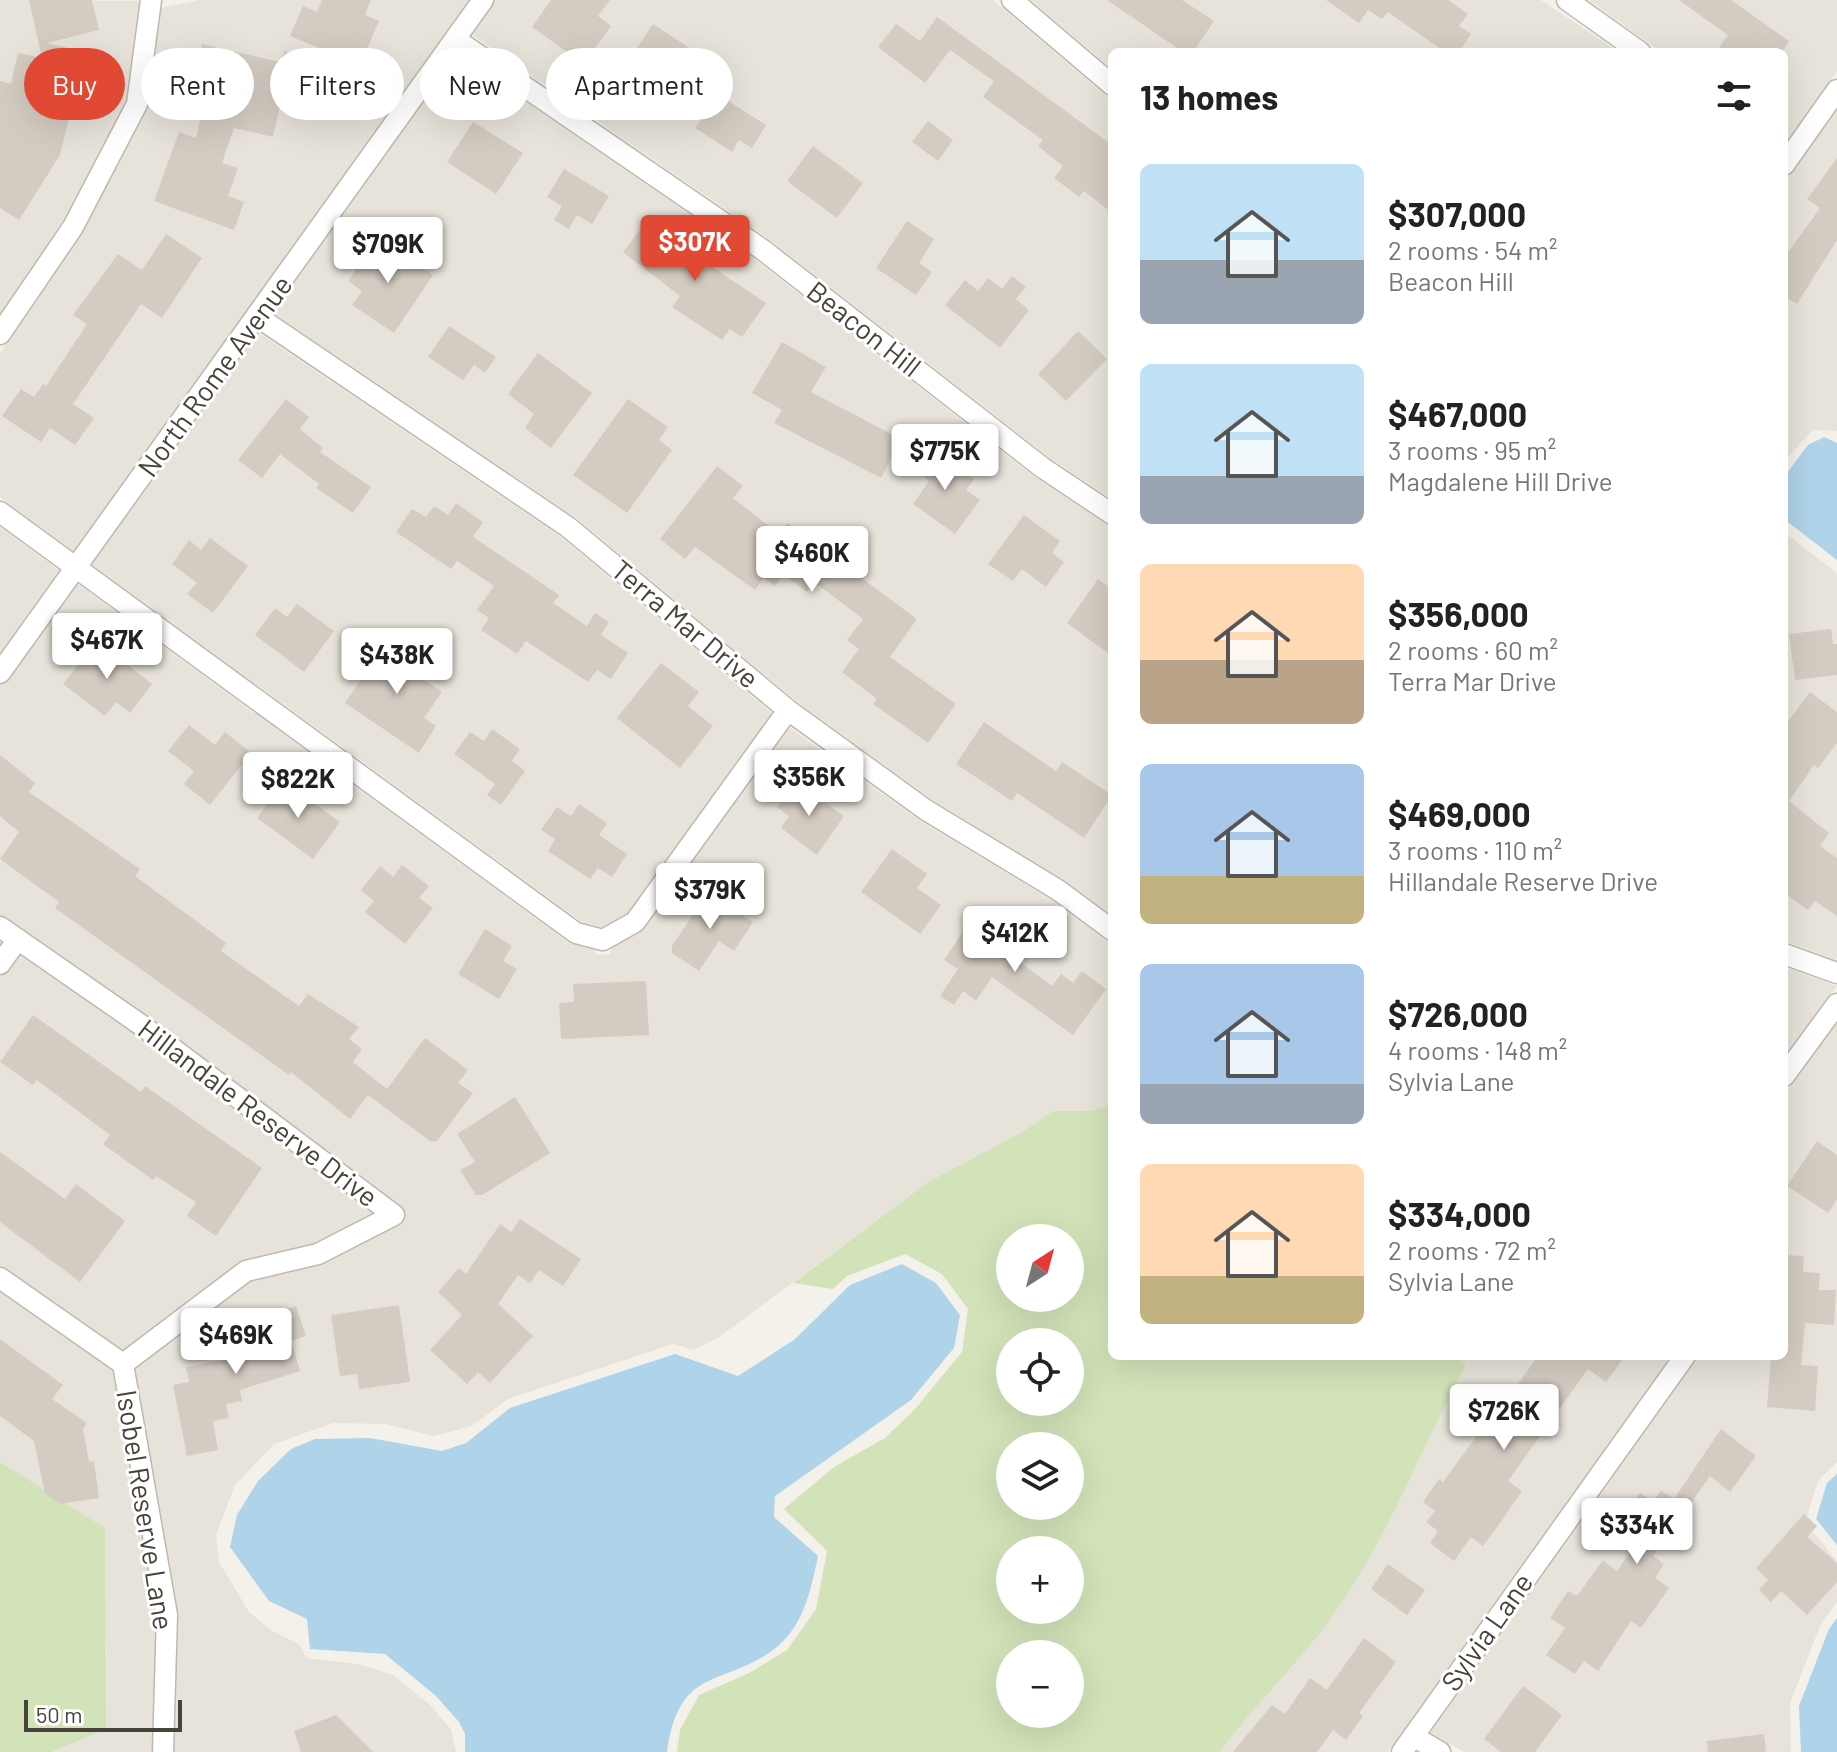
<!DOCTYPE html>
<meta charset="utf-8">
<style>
:root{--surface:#fff;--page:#f2f2f2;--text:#222;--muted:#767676;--accent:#e24934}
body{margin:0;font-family:Barlow,sans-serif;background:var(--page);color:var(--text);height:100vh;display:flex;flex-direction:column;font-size:30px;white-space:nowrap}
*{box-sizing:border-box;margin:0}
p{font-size:26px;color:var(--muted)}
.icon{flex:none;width:44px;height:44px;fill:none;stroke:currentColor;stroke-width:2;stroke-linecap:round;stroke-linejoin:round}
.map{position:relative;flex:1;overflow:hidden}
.drawer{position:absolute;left:1108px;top:48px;width:680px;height:1312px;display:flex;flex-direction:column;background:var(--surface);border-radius:12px;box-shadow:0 8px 32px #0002}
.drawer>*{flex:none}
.guide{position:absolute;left:24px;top:48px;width:760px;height:72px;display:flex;gap:16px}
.needle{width:52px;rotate:36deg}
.controls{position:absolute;left:996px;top:1224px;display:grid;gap:16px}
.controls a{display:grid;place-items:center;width:88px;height:88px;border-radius:50%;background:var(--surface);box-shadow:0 8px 32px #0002;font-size:40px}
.scale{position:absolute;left:24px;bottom:20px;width:158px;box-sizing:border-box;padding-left:8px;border:4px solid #47423a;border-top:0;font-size:22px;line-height:28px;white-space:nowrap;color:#47423a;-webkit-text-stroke:6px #fff;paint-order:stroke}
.price{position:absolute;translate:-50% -68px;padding:0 18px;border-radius:8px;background:#fff;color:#222;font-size:26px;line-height:52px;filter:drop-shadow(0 2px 4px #0008)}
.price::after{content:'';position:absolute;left:50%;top:48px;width:24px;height:18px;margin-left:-12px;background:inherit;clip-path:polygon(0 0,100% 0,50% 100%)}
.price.current{background:var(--accent);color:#fff}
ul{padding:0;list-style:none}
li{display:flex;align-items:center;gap:24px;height:200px;padding:0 32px}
li span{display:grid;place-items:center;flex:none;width:224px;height:160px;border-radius:12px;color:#555}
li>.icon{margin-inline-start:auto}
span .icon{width:96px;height:96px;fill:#fffc;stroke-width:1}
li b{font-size:34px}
h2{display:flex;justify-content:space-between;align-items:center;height:96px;padding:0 32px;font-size:34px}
.chip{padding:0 28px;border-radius:36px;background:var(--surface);box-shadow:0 8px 32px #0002;font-size:28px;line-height:72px}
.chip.current{background:var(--accent);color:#fff}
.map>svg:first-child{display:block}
</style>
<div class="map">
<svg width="1837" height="1752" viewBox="0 0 1837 1752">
<rect width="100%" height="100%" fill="#f4f1eb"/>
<!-- residential -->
<path fill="#e7e3da" d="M 0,0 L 140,1 L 127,101 L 63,222 L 0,314 Z
M 199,0 L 993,0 L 1112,101 L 1112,499 L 1050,458 L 770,240 L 471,34 L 453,23 L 439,42 L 756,260 L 1036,478 L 1112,528 L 1112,915 L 1064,880 L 933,800 L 795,700 L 575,517 L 257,302 L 243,322 L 561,537 L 772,713 L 628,913 L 603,927 L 582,922 L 0,497 L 0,353 L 82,233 L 147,109 L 161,8 Z
M 1031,0 L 1541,0 L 1619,52 L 1112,52 L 1112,69 Z
M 1589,0 L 1837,0 L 1837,71 L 1786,143 L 1784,52 L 1661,52 Z
M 1837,109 L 1837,431 L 1813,430 L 1784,461 L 1784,184 Z
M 0,527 L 569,943 L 594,950 L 597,955 L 610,954 L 612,948 L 644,928 L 789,727 L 919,820 L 1051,900 L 1112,945 L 1112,1105 L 1090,1111 L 1053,1111 L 1022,1132 L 928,1182 L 719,1337 L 694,1350 L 673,1344 L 508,1399 L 472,1426 L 433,1436 L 386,1424 L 333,1423 L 274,1444 L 235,1485 L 216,1535 L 219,1562 L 249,1612 L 271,1630 L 300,1645 L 306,1658 L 358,1664 L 393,1675 L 429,1704 L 451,1729 L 456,1752 L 36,1752 L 81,1700 L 107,1653 L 97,1597 L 0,1475 Z
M 1784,532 L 1837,573 L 1837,960 L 1784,941 Z
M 1784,967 L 1837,986 L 1784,1058 Z
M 1837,1023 L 1837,1462 L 1818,1481 L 1807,1517 L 1808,1526 L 1837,1561 L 1837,1602 L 1820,1626 L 1790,1703 L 1791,1752 L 1464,1752 L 1430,1732 L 1683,1376 L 1701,1356 L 1784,1356 L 1784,1094 Z
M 1455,1356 L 1672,1356 L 1388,1752 L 1220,1752 L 1445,1404 L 1466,1365 Z"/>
<!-- green -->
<path fill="#d2e3b9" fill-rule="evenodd" d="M 1112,1105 L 1112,1356 L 1455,1356 L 1466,1365 C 1418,1454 1382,1554 1319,1634 C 1287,1675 1250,1710 1220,1752 L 677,1752 L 680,1730 L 699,1695 L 749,1673 L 787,1650 L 816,1609 L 827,1551 L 784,1509 L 834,1467 L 885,1438 L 916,1408 L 962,1352 L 968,1309 L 942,1274 L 905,1254 L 847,1276 L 833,1289 L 793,1283 L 928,1182 L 1022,1132 L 1053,1111 L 1090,1111 ZM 1010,1238 L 1070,1238 L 1070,1298 L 1010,1298 ZM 1010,1342 L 1070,1342 L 1070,1402 L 1010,1402 ZM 1010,1446 L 1070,1446 L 1070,1506 L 1010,1506 ZM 1010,1550 L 1070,1550 L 1070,1610 L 1010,1610 ZM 1010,1654 L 1070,1654 L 1070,1714 L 1010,1714 Z
M 0,1462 L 105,1528 L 106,1729 L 51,1752 L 0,1752 Z"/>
<!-- water -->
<path fill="#afd3e9" d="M 1824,437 L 1837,443 L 1837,560 L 1784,519 L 1784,477 L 1808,445 Z
M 902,1264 L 936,1283 L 960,1315 L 954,1348 L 911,1400 L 775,1496 L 774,1517 L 818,1556 C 811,1588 805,1622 779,1645 C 726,1690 680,1661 667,1752 L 465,1752 L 465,1734 L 459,1722 L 436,1696 L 385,1654 L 310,1649 L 307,1619 L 269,1601 L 230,1547 L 237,1515 L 258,1481 L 291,1449 L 315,1439 L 370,1438 L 442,1451 L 466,1443 L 510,1408 L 675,1354 L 738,1376 L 794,1340 L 850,1285 Z
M 1837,1474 L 1837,1545 L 1816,1519 L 1827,1483 Z
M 1837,1618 L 1837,1752 L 1801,1752 L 1799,1706 L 1829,1629 Z"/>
<!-- building -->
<path fill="#d4ccc2" d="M 29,0 L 92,0 L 99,30 L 47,43 L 99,55 L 85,117 L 70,114 L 60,155 L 19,220 L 0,208 L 0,81 L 11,84 L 18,53 L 42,58 Z
M 322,0 L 371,0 L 365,15 L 379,21 L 360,65 L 290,36 L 303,6 L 317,12 Z
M 551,0 L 610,0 L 598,16 L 611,26 L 584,64 L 532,27 Z
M 1107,0 L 1182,0 L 1214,21 L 1193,52 L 1183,52 Z
M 1326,0 L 1448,0 L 1468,14 L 1459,26 L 1471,34 L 1459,52 L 1445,52 L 1388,12 L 1382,19 L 1368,10 L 1359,23 Z
M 1679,0 L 1731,0 L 1789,41 L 1782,52 L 1716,52 L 1728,35 Z
M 937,17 L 1112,145 L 1112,213 L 1084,191 L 1079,197 L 1054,178 L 1063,166 L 1038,146 L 1043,140 L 983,97 L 994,81 L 950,50 L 925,83 L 878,47 L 896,24 L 920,41 Z
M 653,24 L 697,53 L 688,66 L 703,76 L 698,82 L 766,125 L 752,148 L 739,140 L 732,152 L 695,128 L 704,115 L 670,92 L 662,106 L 618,76 Z
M 202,44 L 280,62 L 285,50 L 318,85 L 299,103 L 284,88 L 273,137 L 234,128 L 222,163 L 238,168 L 228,196 L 244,202 L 234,230 L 154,201 L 179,132 L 196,138 L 210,77 L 196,73 Z
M 928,121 L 953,140 L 938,161 L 912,142 Z
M 473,122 L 523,153 L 496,194 L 447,162 Z
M 813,146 L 863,183 L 837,218 L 787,181 Z
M 1837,158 L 1837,240 L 1797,304 L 1784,296 L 1784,258 L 1820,208 L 1807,199 Z
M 564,169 L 609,196 L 592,224 L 577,215 L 569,229 L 554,220 L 562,206 L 547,197 Z
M 649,218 L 696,256 L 766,303 L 742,337 L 730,329 L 722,340 L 672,307 L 680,296 L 623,252 Z
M 907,221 L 934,239 L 919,263 L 932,272 L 916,295 L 876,268 Z
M 166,234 L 202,258 L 162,318 L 141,304 L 73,404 L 94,418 L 75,445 L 50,428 L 41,442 L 2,416 L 21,389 L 34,397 L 43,384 L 46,386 L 87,324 L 73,315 L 118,254 L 142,270 Z
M 377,238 L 433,275 L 394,333 L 352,305 L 362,291 L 348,281 Z
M 1012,276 L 1026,287 L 1016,299 L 1029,310 L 1000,348 L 945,305 L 965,280 L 978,291 L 988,278 L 1002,289 Z
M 449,326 L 496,357 L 485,373 L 474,365 L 463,380 L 428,357 Z
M 1078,331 L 1107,359 L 1066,401 L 1038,374 Z
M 782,342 L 826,367 L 811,392 L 901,439 L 881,478 L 774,423 L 782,410 L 752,393 Z
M 538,353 L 592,393 L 551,448 L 525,428 L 534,414 L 508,394 Z
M 286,399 L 309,417 L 300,429 L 323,448 L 320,452 L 371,487 L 353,513 L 316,488 L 319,484 L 280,454 L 262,478 L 238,460 Z
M 628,399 L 668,427 L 659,440 L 672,450 L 627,513 L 573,475 Z
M 932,448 L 974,479 L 966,490 L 980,500 L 955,534 L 913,504 L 929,481 L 915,470 Z
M 717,466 L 743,486 L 733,498 L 779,534 L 787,523 L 917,619 L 890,657 L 956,704 L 928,743 L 873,704 L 877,699 L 842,672 L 859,649 L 847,640 L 863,619 L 814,582 L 807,592 L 784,575 L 775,586 L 764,578 L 755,590 L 695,547 L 685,559 L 660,539 Z
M 456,503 L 483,522 L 473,537 L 559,595 L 553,603 L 587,626 L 595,613 L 609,622 L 601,635 L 628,653 L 611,679 L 597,670 L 588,682 L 526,641 L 517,654 L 481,630 L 489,618 L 477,610 L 494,586 L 457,561 L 451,569 L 396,532 L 412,509 L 426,517 L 434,506 L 448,515 Z
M 1024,515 L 1060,541 L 1052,553 L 1064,562 L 1046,587 L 1022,569 L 1013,581 L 988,564 Z
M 210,538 L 248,566 L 213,613 L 187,594 L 197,583 L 172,564 L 189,540 L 201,550 Z
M 1098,579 L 1112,589 L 1112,656 L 1067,623 Z
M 297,604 L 334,631 L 304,672 L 255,635 L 275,608 L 287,617 Z
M 1831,629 L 1833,644 L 1837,644 L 1837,675 L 1795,680 L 1789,634 Z
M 390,638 L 426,662 L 417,675 L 442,692 L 424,718 L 436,726 L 419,753 L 345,703 Z
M 97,641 L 152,684 L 130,713 L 116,702 L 105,716 L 63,684 Z
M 661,663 L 699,692 L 688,706 L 713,726 L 680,768 L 617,718 Z
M 1810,692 L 1837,712 L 1837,743 L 1818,768 L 1814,765 L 1789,801 L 1829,833 L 1820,846 L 1837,858 L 1837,916 L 1815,901 L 1808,910 L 1784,893 L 1784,727 Z
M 984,722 L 1056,771 L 1062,762 L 1112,795 L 1084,838 L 1017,793 L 1012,801 L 956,764 Z
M 189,725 L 215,745 L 225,732 L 251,753 L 210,805 L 184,784 L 194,771 L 168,751 Z
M 492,729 L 520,749 L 512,761 L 525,771 L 501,805 L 487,795 L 495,784 L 454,754 L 470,732 L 484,741 Z
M 0,755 L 35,783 L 29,792 L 140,869 L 135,876 L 226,943 L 221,951 L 299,1006 L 308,994 L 359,1027 L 349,1039 L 362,1049 L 353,1062 L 387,1089 L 425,1038 L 468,1070 L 458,1083 L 473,1093 L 437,1141 L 430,1141 L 368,1095 L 350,1119 L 291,1072 L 289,1075 L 55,908 L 59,902 L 0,859 L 19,832 L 0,816 Z
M 284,781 L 340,822 L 313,859 L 257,818 Z
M 795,781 L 844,816 L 817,855 L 781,828 L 789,816 L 777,807 Z
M 579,804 L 607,823 L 599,835 L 627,854 L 612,877 L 598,868 L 590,879 L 548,851 L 555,839 L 541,830 L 557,807 L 571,816 Z
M 892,849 L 927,874 L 917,888 L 941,905 L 920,934 L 861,892 Z
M 402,865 L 429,886 L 419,898 L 433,908 L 405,944 L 365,912 L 374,901 L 361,890 L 380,866 L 393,877 Z
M 708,892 L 753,922 L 734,951 L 719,941 L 699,971 L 672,953 L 672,946 Z
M 980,906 L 1021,934 L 1008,953 L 1052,986 L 1061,974 L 1073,983 L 1082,971 L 1106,989 L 1073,1035 L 992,977 L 976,1001 L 963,991 L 954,1005 L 940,996 L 958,969 L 944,960 Z
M 485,929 L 512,946 L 503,961 L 517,969 L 499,999 L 458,974 Z
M 646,981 L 649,1035 L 561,1039 L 559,1003 L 574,1002 L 573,984 Z
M 33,1015 L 141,1092 L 145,1086 L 262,1168 L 216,1236 L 187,1216 L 196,1202 L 156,1176 L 153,1180 L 103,1144 L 110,1135 L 37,1080 L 33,1085 L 0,1062 Z
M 515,1097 L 550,1153 L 482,1195 L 476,1195 L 460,1170 L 475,1162 L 457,1134 Z
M 1817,1141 L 1837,1155 L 1837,1199 L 1828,1213 L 1787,1186 Z
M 0,1152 L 65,1199 L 76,1184 L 125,1221 L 80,1282 L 0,1222 Z
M 520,1219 L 581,1259 L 563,1286 L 539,1270 L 530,1283 L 518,1275 L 498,1304 L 533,1336 L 490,1383 L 478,1372 L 467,1384 L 430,1350 L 462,1315 L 438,1292 L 459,1268 L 466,1274 L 500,1224 L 511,1232 Z
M 1784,1255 L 1804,1256 L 1803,1272 L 1820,1273 L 1819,1290 L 1836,1290 L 1834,1325 L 1805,1323 L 1801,1365 L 1818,1366 L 1815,1411 L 1767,1407 L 1771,1356 L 1784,1356 Z
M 399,1305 L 410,1382 L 359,1389 L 357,1374 L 340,1376 L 331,1315 Z
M 296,1306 L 306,1336 L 291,1341 L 300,1371 L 240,1390 L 242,1401 L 226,1404 L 229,1418 L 213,1421 L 218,1450 L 187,1456 L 173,1385 L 189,1382 L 186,1367 L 245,1356 L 235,1326 Z
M 0,1339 L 63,1385 L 52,1399 L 87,1423 L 83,1429 L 89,1462 L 94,1461 L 99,1498 L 60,1504 L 45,1494 L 34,1441 L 0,1416 Z
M 1538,1356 L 1625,1356 L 1606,1382 L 1588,1369 L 1508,1481 L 1522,1491 L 1500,1523 L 1483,1546 L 1471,1537 L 1454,1561 L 1430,1543 L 1438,1531 L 1426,1522 L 1435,1511 L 1423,1502 L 1439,1479 L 1443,1482 L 1492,1415 L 1495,1417 Z
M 1721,1429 L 1756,1456 L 1730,1492 L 1710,1476 L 1653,1556 L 1664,1564 L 1655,1578 L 1669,1588 L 1641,1628 L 1631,1621 L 1598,1671 L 1584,1661 L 1575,1674 L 1546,1655 L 1565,1628 L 1550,1618 L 1568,1591 L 1577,1596 L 1603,1560 L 1617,1571 L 1645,1530 L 1624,1515 L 1640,1493 L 1653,1502 L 1661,1490 L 1674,1499 Z
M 1804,1514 L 1817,1526 L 1807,1537 L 1837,1563 L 1837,1582 L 1807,1615 L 1781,1591 L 1771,1602 L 1759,1590 L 1768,1580 L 1756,1568 Z
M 1388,1564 L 1425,1590 L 1407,1615 L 1371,1589 Z
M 1364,1638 L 1396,1662 L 1359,1713 L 1363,1716 L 1346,1740 L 1333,1730 L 1317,1752 L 1233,1752 L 1272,1705 L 1285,1714 L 1310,1678 L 1327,1690 Z
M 1523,1686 L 1562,1715 L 1535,1752 L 1501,1752 L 1484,1739 Z
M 336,1715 L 373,1752 L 301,1752 L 294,1731 Z
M 1764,1734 L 1766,1752 L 1708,1752 L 1707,1741 Z"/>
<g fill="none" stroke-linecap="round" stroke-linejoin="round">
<!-- minor casing -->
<g stroke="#beb8af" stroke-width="23">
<path id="minor" d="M 1012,0 L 1112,85
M 1567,0 L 1640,52
M 455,39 L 763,250 L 1043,468 L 1112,514
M 1784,165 L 1837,90
M 258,317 L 568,527 L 788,710 L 926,810 L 1058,890 L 1112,930
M 0,334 L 73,227 L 137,104 L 151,0
M 0,512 L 576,933 L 603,940 L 635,922 L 788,710
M 0,673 L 483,0
M 0,927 L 144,1027 L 394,1215 L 318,1254 L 246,1271 L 123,1364
M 1784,954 L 1837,973
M 0,964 L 18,939
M 1784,1076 L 1837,1004
M 0,1278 L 123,1364
M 123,1364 L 167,1615 L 163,1752
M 1413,1736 L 1440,1752
M 1402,1752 L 1685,1356"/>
</g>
<!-- minor -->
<use href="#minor" stroke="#fff" stroke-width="20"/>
</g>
<g text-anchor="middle" stroke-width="6" stroke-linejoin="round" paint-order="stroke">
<!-- street labels -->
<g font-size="28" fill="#47423a" stroke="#fff">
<text transform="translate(864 329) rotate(38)" y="10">Beacon Hill</text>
<text transform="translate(215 376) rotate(-54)" y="10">North Rome Avenue</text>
<text transform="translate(685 624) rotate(40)" y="10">Terra Mar Drive</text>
<text transform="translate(258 1113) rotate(37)" y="10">Hillandale Reserve Drive</text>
<text transform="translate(145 1510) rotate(81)" y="10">Isobel Reserve Lane</text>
<text transform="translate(1487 1632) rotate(-55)" y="10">Sylvia Lane</text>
</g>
</g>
</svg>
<div class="controls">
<a><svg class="needle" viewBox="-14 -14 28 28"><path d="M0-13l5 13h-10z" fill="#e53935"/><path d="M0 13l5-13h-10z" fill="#767676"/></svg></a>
<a><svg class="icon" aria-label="locate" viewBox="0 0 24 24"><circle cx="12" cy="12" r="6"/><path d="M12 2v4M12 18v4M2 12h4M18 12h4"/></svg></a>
<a><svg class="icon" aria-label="layers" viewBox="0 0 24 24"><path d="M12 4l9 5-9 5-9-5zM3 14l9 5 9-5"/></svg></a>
<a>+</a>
<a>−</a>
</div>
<div class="scale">50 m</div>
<b class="price current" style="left:695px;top:283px">$307K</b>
<b class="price" style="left:388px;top:285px">$709K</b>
<b class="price" style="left:945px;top:492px">$775K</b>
<b class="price" style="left:812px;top:594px">$460K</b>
<b class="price" style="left:107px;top:681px">$467K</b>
<b class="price" style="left:397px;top:696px">$438K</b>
<b class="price" style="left:809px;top:818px">$356K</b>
<b class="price" style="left:298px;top:820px">$822K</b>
<b class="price" style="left:710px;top:931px">$379K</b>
<b class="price" style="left:1015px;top:974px">$412K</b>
<b class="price" style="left:236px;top:1376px">$469K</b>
<b class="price" style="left:1504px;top:1452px">$726K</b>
<b class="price" style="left:1637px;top:1566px">$334K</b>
<div class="guide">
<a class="chip current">Buy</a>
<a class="chip">Rent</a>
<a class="chip">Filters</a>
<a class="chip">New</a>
<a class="chip">Apartment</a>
</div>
<section class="drawer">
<h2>13 homes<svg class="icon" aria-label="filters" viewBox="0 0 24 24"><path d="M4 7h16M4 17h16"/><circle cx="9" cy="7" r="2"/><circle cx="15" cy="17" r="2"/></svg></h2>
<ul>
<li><span style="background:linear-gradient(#bfe0f5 60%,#9aa5b1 0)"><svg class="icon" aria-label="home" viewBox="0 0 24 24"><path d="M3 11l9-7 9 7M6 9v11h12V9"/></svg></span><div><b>$307,000</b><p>2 rooms · 54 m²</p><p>Beacon Hill</p></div></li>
<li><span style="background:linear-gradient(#bfe0f5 70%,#9aa5b1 0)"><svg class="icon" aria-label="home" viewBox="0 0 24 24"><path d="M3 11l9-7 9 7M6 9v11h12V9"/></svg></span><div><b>$467,000</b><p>3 rooms · 95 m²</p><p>Magdalene Hill Drive</p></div></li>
<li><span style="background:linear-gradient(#ffd9b3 60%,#b9a48a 0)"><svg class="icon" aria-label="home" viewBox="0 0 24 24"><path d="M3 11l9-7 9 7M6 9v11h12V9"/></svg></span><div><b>$356,000</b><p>2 rooms · 60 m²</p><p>Terra Mar Drive</p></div></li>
<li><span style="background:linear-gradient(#a9c7e8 70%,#c2b280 0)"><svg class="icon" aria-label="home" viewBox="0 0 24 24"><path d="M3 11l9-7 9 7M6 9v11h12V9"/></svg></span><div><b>$469,000</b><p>3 rooms · 110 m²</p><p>Hillandale Reserve Drive</p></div></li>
<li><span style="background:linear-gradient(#a9c7e8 75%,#9aa5b1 0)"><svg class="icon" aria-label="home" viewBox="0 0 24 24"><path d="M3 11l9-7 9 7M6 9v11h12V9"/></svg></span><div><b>$726,000</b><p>4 rooms · 148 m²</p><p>Sylvia Lane</p></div></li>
<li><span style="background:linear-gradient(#ffd9b3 70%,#c2b280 0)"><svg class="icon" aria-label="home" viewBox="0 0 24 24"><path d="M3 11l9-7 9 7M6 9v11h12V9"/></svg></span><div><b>$334,000</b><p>2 rooms · 72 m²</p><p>Sylvia Lane</p></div></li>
</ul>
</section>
</div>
